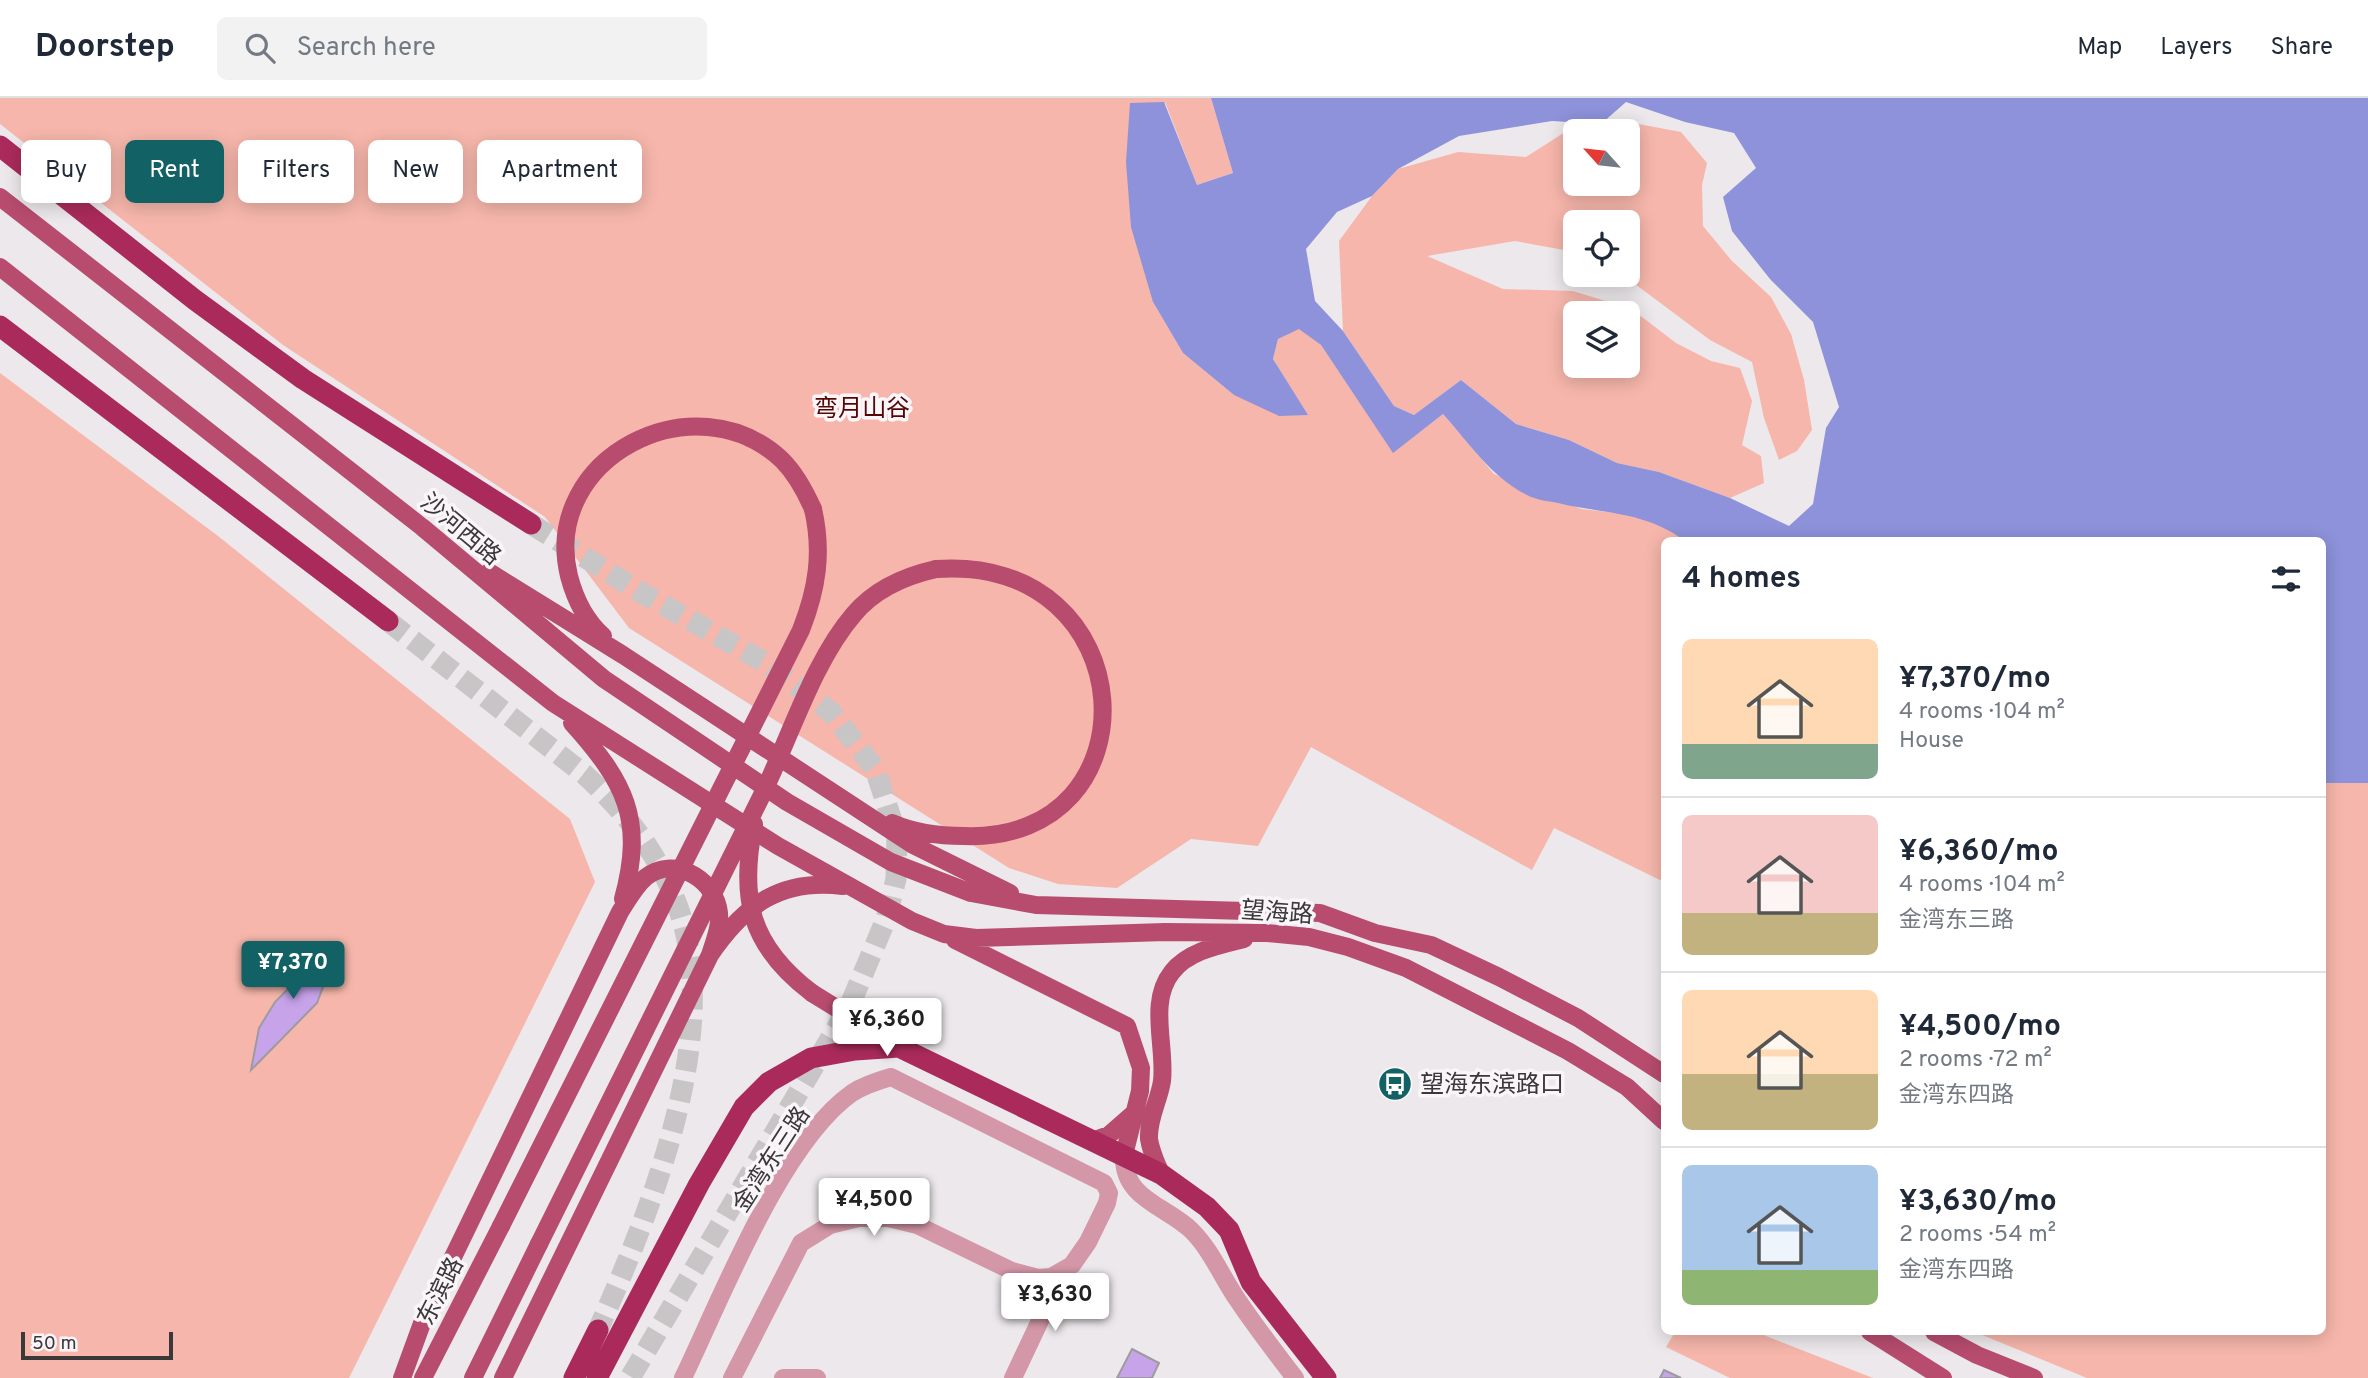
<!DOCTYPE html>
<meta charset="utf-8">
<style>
:root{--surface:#fff;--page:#f2f2f3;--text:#1f2937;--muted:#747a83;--line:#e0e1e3;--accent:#126265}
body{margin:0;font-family:Overpass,"Noto Sans SC",sans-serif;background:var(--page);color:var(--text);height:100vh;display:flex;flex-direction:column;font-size:26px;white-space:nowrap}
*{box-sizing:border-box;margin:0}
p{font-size:23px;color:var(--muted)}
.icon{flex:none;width:38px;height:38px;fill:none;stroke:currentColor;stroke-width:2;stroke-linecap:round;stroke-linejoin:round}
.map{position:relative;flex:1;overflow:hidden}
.side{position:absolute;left:1661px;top:439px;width:665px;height:798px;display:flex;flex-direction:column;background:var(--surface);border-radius:10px;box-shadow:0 4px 18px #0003}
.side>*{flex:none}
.banner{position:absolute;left:21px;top:42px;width:665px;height:63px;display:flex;gap:14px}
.needle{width:46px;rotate:297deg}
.controls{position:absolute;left:1563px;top:21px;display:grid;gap:14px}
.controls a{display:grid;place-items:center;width:77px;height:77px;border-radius:10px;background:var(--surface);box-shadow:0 4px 18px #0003;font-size:35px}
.scale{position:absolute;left:21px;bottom:18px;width:152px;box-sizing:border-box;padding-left:7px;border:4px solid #3a3839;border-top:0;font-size:19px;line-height:24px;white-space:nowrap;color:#3a3839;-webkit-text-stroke:5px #f9f5f8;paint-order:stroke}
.price{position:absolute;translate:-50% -60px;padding:0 16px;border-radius:7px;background:#fff;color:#222;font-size:23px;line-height:46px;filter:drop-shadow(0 2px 4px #0008)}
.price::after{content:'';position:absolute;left:50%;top:42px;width:21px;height:16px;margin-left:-10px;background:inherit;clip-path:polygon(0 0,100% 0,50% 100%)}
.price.selected{background:var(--accent);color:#fff}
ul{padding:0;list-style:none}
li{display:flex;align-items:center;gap:21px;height:175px;padding:0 21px}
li+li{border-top:2px solid var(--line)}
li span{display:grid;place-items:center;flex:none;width:196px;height:140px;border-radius:10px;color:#555}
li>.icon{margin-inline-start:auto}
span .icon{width:84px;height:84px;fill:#fffc;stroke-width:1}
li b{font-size:30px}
h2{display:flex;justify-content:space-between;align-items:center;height:84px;padding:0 21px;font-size:30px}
.pill{padding:0 24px;border-radius:10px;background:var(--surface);box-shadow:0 4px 18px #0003;font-size:24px;line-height:63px}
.pill.selected{background:var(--accent);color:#fff}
header{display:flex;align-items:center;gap:42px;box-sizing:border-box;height:98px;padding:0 35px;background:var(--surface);border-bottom:2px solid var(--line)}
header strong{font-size:33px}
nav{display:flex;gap:38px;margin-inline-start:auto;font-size:24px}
.search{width:490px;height:63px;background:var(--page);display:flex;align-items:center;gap:18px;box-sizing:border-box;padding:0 24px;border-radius:10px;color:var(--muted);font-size:26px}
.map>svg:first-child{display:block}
</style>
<header>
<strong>Doorstep</strong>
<div class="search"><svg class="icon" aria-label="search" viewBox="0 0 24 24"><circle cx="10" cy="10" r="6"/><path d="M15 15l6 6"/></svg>Search here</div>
<nav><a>Map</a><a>Layers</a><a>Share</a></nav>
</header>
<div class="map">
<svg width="2368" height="1280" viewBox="0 0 2368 1280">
<rect width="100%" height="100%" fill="#ece8eb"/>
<!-- green -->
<path fill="#f6b6ab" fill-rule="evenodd" d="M 0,0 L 1211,0 L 1233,75 L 1197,87 L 1165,4 L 1153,204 L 1183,255 L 1234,297 L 1307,317 L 1273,261 L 1278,241 L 1299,230 L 1321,247 L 1393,354 L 1443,316 L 1494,376 L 1581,411 L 1636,417 L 1672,433 L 1685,443 L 1664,443 L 1664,784 L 1554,730 L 1532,772 L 1311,649 L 1258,748 L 1191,741 L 1117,790 L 1058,786 L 1009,770 L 629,530 L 545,419 L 283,247 L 0,26 Z
M 1633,25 L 1681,34 L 1707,65 L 1702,87 L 1703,128 L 1732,163 L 1771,199 L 1791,236 L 1804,282 L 1812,332 L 1797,353 L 1779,362 L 1764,320 L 1752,264 L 1710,242 L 1623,177 L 1628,177 L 1628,124 L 1575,124 L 1575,154 L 1515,143 L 1427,158 L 1503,191 L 1573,193 L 1615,206 L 1642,219 L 1676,245 L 1711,263 L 1740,270 L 1752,303 L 1742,347 L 1761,358 L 1764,385 L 1730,400 L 1659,374 L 1617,365 L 1569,342 L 1516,326 L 1461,282 L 1414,317 L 1394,308 L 1343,233 L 1339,143 L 1372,98 L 1398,71 L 1458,54 L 1526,59 L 1576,27 ZM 1575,33 L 1628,33 L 1628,86 L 1575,86 ZM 1575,215 L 1628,215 L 1628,268 L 1575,268 Z
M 0,275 L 218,438 L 570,721 L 595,784 L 349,1280 L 0,1280 Z
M 2355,684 L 2368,685 L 2368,1280 L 2087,1280 L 1975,1234 L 2322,1234 L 2322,685 Z
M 1675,1234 L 1756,1234 L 1873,1280 L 1730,1280 L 1666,1249 Z"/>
<!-- water -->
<path fill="#8d92da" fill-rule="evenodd" d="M 1211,0 L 2368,0 L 2368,685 L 2322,685 L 2322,443 L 1685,443 C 1645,413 1604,416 1558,405 C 1548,403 1536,402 1527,397 C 1491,379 1469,345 1443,316 L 1393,355 L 1321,247 L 1299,231 L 1278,241 L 1273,261 L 1308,317 L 1279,318 L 1234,297 L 1183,255 L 1153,204 L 1131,129 L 1126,64 L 1130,5 L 1164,4 L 1197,87 L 1233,75 ZM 1626,4 L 1685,24 L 1734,35 L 1756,70 L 1723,99 L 1732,133 L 1770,181 L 1813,224 L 1839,309 L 1826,330 L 1813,406 L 1789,428 L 1730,400 L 1659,374 L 1617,365 L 1569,342 L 1516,326 L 1461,282 L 1414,317 L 1394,308 L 1343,233 L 1315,203 L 1306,151 L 1337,114 L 1372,98 L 1398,71 L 1459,38 L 1552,23 L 1601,26 Z"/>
<!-- building -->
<path fill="#c7a3ea" stroke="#9c9b9e" stroke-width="2" d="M 328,845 L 330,870 L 317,905 L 251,972 L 259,930 L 275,904 L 289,890 L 284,878 L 287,868 L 295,861 L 311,861 Z
M 1132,1251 L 1159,1265 L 1152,1280 L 1117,1280 Z
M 1664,1272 L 1681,1280 L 1660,1280 Z"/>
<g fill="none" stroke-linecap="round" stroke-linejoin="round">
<!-- highway-tunnel -->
<path stroke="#c8c5c7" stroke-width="21" stroke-dasharray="21 10" stroke-linecap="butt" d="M 531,426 L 642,495 L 766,565 L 831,614 L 875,671 L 897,738 L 896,781 L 886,821 L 850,907 L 630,1280
M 388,523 L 584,676 C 624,713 657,753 676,804 C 726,931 650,1114 598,1232"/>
<!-- minor -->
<path stroke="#d497a7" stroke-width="18" d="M 1124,1057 C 1122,1101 1167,1108 1192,1133 C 1211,1152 1222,1179 1237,1201 C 1255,1228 1275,1254 1295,1280
M 683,1280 C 721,1201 781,1045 852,995 C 864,987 877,983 891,979 L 1104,1085 L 1109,1095 L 1107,1105 L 1088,1144 L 1072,1167 L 1051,1179 L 1038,1180 L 1012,1173 L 917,1127 L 888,1120 L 859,1120 L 830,1127 L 801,1145 L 732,1280
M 783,1280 L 817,1280
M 1013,1280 L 1063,1174"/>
<!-- major -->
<path stroke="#b74c6f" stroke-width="18" d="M 0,99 L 422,429 L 604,581 L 787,704 L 891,764 L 971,795 L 1036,807 L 1320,815 L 1375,835 L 1431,847 L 1499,879 L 1578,920 L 1664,976
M 0,169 L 553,605 L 778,748 L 912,823 L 944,836 L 976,840 L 1165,834 L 1267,835 L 1309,839 L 1348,849 L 1406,870 L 1568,953 L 1627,989 L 1664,1023
M 489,474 L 623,557 L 913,747 L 1010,795
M 603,538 C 585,522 575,501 569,478 C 540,360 695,280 782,362 C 796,376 805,393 813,411
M 572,625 C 625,684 645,721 623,801
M 892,725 C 915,735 939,738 964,738 C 1160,745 1146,456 936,471
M 955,842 L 1127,928 L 1141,970 L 1140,993 L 1124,1057
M 812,895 L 899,949
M 1092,1043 L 1109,1037 L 1133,1016
M 1161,1076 C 1156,1064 1151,1054 1149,1041 C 1148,1020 1159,1003 1162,983 C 1166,948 1148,904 1172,874 C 1188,853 1220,847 1244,841
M 1870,1234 L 1943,1280
M 1934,1234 L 1977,1257 L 2034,1280
M 402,1280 L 425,1217 L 620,814 C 628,802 635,788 646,779 C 673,758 711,779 718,809 C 722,825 715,841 710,857
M 423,1280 L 501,1128
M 473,1280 L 539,1146
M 503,1280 L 710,857 C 744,807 781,780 843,788"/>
<!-- highway -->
<path stroke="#aa2b5b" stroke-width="21" d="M 0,48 L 195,202 L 303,281 L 531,426
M 0,228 L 388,523
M 574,1280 L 598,1232
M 597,1280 L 699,1086 L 744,1009 L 769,984 L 811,960 L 855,952 L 899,949 L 1161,1076 L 1207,1109 L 1229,1132 L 1251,1184 L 1326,1280"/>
<!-- major-bridge -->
<path stroke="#b74c6f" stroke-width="18" d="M 754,726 C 739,801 750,848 812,895
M 501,1128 L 801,532 C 817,491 823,455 813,411
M 539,1146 C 614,996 688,845 763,695 C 790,639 814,562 854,516 C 875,491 905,478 936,471"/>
</g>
<!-- icons -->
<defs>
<g id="bus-disc" transform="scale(1.75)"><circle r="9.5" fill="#126265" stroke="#f9f5f8"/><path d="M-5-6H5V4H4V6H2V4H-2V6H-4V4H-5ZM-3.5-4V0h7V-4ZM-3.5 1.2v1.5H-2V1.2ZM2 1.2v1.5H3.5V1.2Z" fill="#fff"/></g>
</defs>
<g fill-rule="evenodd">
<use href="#bus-disc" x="1395" y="986"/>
</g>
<g text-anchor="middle" stroke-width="7" stroke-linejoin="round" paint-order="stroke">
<!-- park labels -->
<g font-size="24" fill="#540703" stroke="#f9f5f8">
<text x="862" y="318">弯月山谷</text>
</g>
<!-- street labels -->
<g font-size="24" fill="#3a3839" stroke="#f9f5f8">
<text transform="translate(461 431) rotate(40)" y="8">沙河西路</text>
<text transform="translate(1277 814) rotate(4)" y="8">望海路</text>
<text transform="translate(771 1061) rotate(-57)" y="8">金湾东三路</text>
<text transform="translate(440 1193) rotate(-63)" y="8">东滨路</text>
</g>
<!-- poi labels -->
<g font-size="24" fill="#3a3839" stroke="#f9f5f8" text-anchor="start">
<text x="1420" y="994">望海东滨路口</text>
</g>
</g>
</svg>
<div class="controls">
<a><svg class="needle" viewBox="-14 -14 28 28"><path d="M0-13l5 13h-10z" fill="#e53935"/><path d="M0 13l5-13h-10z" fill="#747a83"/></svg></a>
<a><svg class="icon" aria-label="locate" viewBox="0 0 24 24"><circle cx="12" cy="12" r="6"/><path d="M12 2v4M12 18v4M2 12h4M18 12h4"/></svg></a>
<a><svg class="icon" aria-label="layers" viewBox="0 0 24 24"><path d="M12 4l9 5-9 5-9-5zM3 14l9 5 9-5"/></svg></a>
</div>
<div class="scale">50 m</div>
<b class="price selected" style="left:293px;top:903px">¥7,370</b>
<b class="price" style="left:887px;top:960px">¥6,360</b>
<b class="price" style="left:874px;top:1140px">¥4,500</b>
<b class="price" style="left:1055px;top:1235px">¥3,630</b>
<div class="banner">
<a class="pill">Buy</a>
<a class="pill selected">Rent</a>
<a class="pill">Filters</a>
<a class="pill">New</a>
<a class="pill">Apartment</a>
</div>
<section class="side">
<h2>4 homes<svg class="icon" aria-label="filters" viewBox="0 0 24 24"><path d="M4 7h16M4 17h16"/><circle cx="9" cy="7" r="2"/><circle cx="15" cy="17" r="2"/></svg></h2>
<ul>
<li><span style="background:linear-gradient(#ffd9b3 75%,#7fa58c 0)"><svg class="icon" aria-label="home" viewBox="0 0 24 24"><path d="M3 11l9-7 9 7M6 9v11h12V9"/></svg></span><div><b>¥7,370/mo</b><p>4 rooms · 104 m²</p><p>House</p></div></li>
<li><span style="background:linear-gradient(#f6c9c9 70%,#c2b280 0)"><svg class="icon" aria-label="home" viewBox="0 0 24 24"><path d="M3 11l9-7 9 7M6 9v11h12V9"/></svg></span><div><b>¥6,360/mo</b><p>4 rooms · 104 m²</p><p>金湾东三路</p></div></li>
<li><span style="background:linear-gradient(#ffd9b3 60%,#c2b280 0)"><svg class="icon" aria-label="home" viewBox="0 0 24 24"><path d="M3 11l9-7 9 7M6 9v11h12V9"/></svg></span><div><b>¥4,500/mo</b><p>2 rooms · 72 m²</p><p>金湾东四路</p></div></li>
<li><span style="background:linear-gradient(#a9c7e8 75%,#8fb573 0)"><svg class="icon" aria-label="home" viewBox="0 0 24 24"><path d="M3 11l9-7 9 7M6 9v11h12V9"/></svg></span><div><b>¥3,630/mo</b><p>2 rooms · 54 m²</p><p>金湾东四路</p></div></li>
</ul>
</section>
</div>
